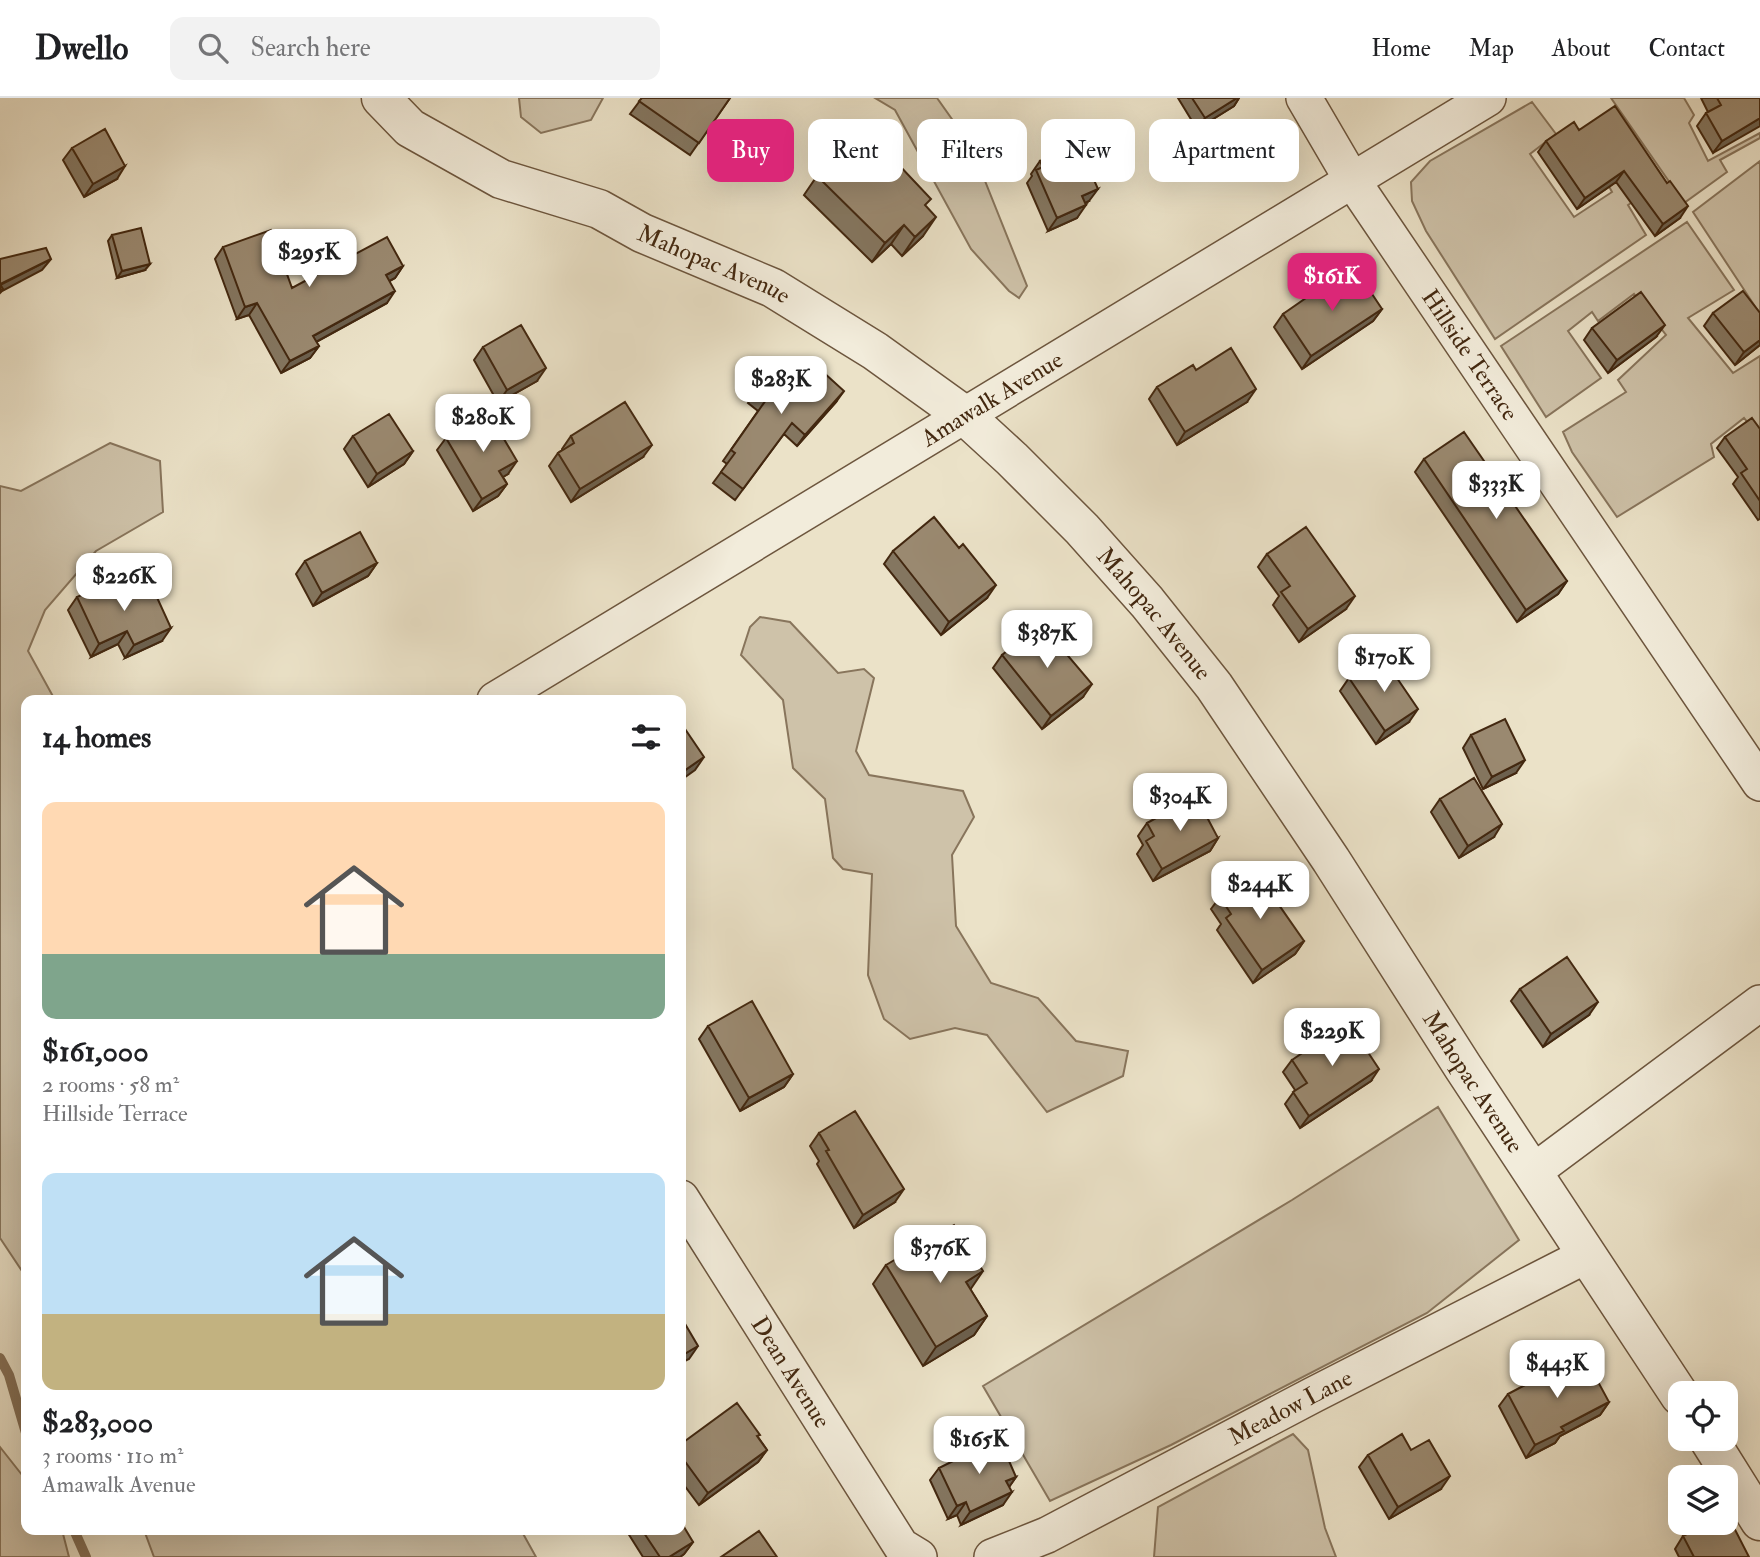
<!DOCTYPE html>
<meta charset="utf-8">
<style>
:root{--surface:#fff;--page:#f2f2f2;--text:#202124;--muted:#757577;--line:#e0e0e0;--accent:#db2777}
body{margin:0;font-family:"IM FELL Double Pica",serif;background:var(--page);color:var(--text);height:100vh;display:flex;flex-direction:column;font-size:26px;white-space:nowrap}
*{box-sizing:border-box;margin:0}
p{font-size:23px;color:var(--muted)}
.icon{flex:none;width:38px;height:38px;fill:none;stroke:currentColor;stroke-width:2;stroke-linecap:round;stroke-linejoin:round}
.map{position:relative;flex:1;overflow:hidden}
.details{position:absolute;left:21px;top:597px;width:665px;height:840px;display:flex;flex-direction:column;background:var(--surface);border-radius:14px;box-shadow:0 7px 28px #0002}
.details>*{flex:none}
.hud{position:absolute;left:707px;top:21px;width:665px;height:63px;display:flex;gap:14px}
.buttons{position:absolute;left:1668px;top:1283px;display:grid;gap:14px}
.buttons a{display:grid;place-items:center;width:70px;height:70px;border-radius:14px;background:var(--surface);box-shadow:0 7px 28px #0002;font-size:35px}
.price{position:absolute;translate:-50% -60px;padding:0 16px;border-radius:14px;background:#fff;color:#222;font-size:23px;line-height:46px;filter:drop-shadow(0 2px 4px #0008)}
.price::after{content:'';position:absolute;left:50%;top:42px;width:21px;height:16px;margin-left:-10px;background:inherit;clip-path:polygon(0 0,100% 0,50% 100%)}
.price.current{background:var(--accent);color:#fff}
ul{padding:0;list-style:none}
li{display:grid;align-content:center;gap:14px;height:371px;padding:0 21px}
li span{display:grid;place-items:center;height:217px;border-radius:14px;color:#555}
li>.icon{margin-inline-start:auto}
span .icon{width:126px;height:126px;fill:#fffc;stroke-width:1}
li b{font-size:30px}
h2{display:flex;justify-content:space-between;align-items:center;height:84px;padding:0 21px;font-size:30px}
.chip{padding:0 24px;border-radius:14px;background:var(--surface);box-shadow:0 7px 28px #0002;font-size:24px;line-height:63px}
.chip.current{background:var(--accent);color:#fff}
header{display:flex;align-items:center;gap:42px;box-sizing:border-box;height:98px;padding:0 35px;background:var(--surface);border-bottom:2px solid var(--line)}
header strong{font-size:33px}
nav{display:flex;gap:38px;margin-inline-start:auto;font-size:24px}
.search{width:490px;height:63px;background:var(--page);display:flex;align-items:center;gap:18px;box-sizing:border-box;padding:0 24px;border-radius:14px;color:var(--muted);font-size:26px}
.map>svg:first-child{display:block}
</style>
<header>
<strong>Dwello</strong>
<div class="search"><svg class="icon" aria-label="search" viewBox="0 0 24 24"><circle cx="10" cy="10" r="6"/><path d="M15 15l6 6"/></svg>Search here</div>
<nav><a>Home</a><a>Map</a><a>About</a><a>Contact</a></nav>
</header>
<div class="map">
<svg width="1760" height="1459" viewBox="0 0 1760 1459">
<rect width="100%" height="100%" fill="#ebe2c8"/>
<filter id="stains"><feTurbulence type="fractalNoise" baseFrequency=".00286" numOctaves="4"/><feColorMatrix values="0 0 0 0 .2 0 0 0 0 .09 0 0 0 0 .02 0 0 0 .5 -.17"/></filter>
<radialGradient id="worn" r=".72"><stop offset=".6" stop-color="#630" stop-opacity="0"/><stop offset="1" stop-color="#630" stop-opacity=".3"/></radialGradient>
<!-- green -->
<path fill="#cec2a9" stroke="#88755c" stroke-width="2" d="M 519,0 L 603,0 L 591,22 L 541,35 L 521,19 Z
M 875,0 L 937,0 L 971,48 L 1027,188 L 1019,200 L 1009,193 L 971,151 L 895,12 Z
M 1611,0 L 1684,0 L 1694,17 L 1689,25 L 1708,63 L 1760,35 L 1760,40 L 1720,62 L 1727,74 L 1684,105 Z
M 1532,4 L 1556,36 L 1530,56 L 1574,119 L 1612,94 L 1606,83 L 1658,87 L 1628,107 L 1646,137 L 1495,241 L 1426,133 L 1412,103 L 1411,84 L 1430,63 Z
M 1760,63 L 1760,216 L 1693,114 Z
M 1687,124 L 1734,192 L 1688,220 L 1733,275 L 1760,258 L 1760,340 L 1744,320 L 1711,346 L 1714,359 L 1617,419 L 1572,354 L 1563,334 L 1626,294 L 1618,282 L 1666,237 L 1634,196 L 1598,223 L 1592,214 L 1568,233 L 1601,280 L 1546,319 L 1501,248 Z
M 110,345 L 160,363 L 163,414 L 96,453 L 45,512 L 28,553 L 55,602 L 26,602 L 26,1179 L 0,1140 L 0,388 L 21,393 Z
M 760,519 L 790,524 L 838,575 L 864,571 L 874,580 L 856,653 L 869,677 L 963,693 L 974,719 L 952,757 L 956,828 L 991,885 L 1038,900 L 1076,943 L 1128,953 L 1123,978 L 1047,1014 L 987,937 L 955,930 L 910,941 L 884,921 L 868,877 L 872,776 L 843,771 L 833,760 L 825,701 L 793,670 L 783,602 L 741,557 L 750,529 Z
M 1438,1009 L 1519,1142 L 1427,1215 L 1171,1347 L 1050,1403 L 983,1288 L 1292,1102 Z
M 1293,1336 L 1308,1352 L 1325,1430 L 1336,1459 L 1154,1459 L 1158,1409 Z
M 0,1349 L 26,1382 L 26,1432 L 62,1432 L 69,1459 L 0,1459 Z
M 144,1432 L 521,1432 L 536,1459 L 154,1459 Z"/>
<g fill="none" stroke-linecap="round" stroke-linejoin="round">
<!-- stream -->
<path stroke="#867259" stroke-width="10" d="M 0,1260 L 9,1277 L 26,1335
M 74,1432 L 86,1459"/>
<!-- minor casing -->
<g stroke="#6d563e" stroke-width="38">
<g id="minor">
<path id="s1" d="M 1304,0 L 1352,82 L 1760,685"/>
<path id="s2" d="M 495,602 L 1488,0"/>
<path d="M 1533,1074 L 1760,905"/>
<path id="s3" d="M 681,1100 L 901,1448 L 919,1459"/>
<path id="s4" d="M 992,1459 L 1047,1437 L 1313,1297 L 1587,1157"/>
</g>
</g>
<!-- tertiary casing -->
<g stroke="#6d563e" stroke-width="41">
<g id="tertiary">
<path id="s5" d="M 381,0 L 410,30 L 501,81 L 599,111 L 642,135 L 773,190 L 875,253 L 964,317 L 1012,361 L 1082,431 L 1147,504 L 1214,588 L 1331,762 L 1463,969 L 1680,1298"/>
<path d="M 1708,1340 L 1760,1423"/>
</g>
</g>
<!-- minor -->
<use href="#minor" stroke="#f2ecdb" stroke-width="35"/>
<!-- tertiary -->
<use href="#tertiary" stroke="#f2ecdb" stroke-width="38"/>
</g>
<!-- wall -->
<path fill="#847660" stroke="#432810" stroke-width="2" d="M 642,0 L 730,0 L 690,57 L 630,16 Z
M 1178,0 L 1239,0 L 1234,8 L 1197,31 Z
M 1701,0 L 1760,0 L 1713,55 L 1697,28 L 1706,15 L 1708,14 Z
M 1579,32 L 1680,120 L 1655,138 L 1616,84 L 1577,111 L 1538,54 L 1546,43 Z
M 72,50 L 117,81 L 84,99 L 63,62 Z
M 1040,63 L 1089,103 L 1085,105 L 1077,120 L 1048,133 L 1027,85 L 1032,78 L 1031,76 Z
M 817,78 L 926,109 L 923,138 L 902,158 L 891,146 L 872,164 L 804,97 Z
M 112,137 L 145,172 L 117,180 L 108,143 Z
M 223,149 L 292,190 L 403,168 L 395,180 L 390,183 L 387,205 L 316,244 L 319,248 L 310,260 L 281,275 L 249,217 L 237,221 L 215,161 Z
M 1322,196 L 1382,211 L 1373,223 L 1302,271 L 1274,229 L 1283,216 Z
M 1713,215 L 1760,247 L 1735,267 L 1704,228 Z
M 1592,230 L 1656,239 L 1608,275 L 1584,242 Z
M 483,249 L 537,283 L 498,305 L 474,262 Z
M 1196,272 L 1247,304 L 1177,347 L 1149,301 L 1157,289 Z
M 756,294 L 836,304 L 797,348 L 784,336 L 735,402 L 713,385 L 727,366 L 723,363 L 758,313 L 748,305 Z
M 1760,331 L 1760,421 L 1758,422 L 1733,386 L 1738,379 L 1717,350 L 1725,339 Z
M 353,338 L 413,353 L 404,366 L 368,389 L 344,351 Z
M 571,338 L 643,359 L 571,404 L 549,368 L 558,355 L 562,352 L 562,351 Z
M 446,340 L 508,376 L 503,379 L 507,386 L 498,398 L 473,413 L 437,352 Z
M 1424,361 L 1567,483 L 1558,496 L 1517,524 L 1415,374 Z
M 893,453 L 987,500 L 941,537 L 884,466 Z
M 1267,456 L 1346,511 L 1299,544 L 1273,507 L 1279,498 L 1258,469 Z
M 305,463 L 377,465 L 368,478 L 313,508 L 296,476 Z
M 115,498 L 162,543 L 125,560 L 118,546 L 91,559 L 68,512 L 77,499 Z
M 1002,557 L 1083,599 L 1042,631 L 993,570 Z
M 1349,580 L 1409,624 L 1376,646 L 1340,593 Z
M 1471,637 L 1516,675 L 1483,691 L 1463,650 Z
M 1440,701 L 1494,739 L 1459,760 L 1431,714 Z
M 1193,710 L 1218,740 L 1210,753 L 1153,783 L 1137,756 L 1143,747 L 1138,738 L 1147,725 Z
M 1220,799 L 1304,843 L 1295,856 L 1253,885 L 1217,832 L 1221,826 L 1211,811 Z
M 1520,891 L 1589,917 L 1543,949 L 1511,903 Z
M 708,928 L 793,976 L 784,989 L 740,1013 L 699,941 Z
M 1292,962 L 1371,983 L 1300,1030 L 1285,1006 L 1295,992 L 1283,974 Z
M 819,1035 L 895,1104 L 854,1130 L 817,1066 L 819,1063 L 810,1048 Z
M 886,1167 L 970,1191 L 987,1218 L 974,1237 L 923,1268 L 873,1186 Z
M 1508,1296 L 1609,1304 L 1600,1317 L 1560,1338 L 1555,1345 L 1526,1360 L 1499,1308 Z
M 758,1339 L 767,1352 L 758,1364 L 699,1407 L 681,1383 L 681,1346 Z
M 1411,1352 L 1441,1391 L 1389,1421 L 1359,1369 L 1368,1357 Z
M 939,1370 L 1016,1379 L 1009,1389 L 1003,1407 L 961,1427 L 957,1417 L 948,1421 L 930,1382 Z
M 626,1432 L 681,1432 L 693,1444 L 684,1456 L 680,1459 L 643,1459 Z
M 1683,1438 L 1749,1459 L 1679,1459 L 1675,1451 Z"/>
<!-- shaded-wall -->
<path fill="#6c604e" stroke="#432810" stroke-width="2" d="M 1237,0 L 1239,0 L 1234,8 L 1197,31 L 1205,20 Z
M 1760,20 L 1760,28 L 1713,55 L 1722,43 Z
M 125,68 L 117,81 L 84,99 L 93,86 Z
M 1624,73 L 1616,84 L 1577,111 L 1585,100 Z
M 1098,91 L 1089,103 L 1073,111 L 1082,98 Z
M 1086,107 L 1077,120 L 1048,133 L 1057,120 Z
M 1688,108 L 1680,120 L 1655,138 L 1663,126 Z
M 936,119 L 923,138 L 902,158 L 915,139 Z
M 904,127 L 891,146 L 872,164 L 885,145 Z
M 51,161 L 42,172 L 2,193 L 0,195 L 0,187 Z
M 150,166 L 145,172 L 117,180 L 122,173 Z
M 403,168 L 395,180 L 378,189 L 386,177 Z
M 395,193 L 387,205 L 305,250 L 313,238 Z
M 257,205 L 249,217 L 237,221 L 245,209 Z
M 1382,211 L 1373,223 L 1302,271 L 1311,258 Z
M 1665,227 L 1656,239 L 1608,275 L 1617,262 Z
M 1760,242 L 1760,247 L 1735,267 L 1744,254 Z
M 319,248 L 310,260 L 281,275 L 290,263 Z
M 546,270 L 537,283 L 498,305 L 507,292 Z
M 1256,291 L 1247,304 L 1177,347 L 1185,334 Z
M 844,293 L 836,304 L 797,348 L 805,337 Z
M 652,347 L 643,359 L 571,404 L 580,391 Z
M 413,353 L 404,366 L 368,389 L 377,376 Z
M 517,363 L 508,376 L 491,386 L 499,373 Z
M 507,386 L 498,398 L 473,413 L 482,401 Z
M 377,465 L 368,478 L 313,508 L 322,495 Z
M 1567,483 L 1558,496 L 1517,524 L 1526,512 Z
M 996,487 L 987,500 L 941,537 L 949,524 Z
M 1355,498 L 1346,511 L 1299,544 L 1308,531 Z
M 171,530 L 162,543 L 125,560 L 134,547 Z
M 127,533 L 118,546 L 91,559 L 99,546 Z
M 1092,586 L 1083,599 L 1042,631 L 1051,618 Z
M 1418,611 L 1409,624 L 1376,646 L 1385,633 Z
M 704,659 L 695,672 L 681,682 L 681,675 Z
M 1525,662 L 1516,675 L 1483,691 L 1492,679 Z
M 1502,726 L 1494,739 L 1459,760 L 1468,748 Z
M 1218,740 L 1210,753 L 1153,783 L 1162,771 Z
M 1304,843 L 1295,856 L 1253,885 L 1262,872 Z
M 1598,904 L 1589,917 L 1543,949 L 1551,936 Z
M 1379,971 L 1371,983 L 1300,1030 L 1309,1018 Z
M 793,976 L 784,989 L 740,1013 L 749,1000 Z
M 904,1091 L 895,1104 L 854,1130 L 863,1117 Z
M 983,1173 L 970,1192 L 966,1184 Z
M 987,1218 L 974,1237 L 923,1268 L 936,1249 Z
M 698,1248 L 689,1261 L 681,1265 L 681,1258 Z
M 1609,1304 L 1600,1317 L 1560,1338 L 1555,1345 L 1526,1360 L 1535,1347 L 1561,1329 Z
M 767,1352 L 758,1364 L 699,1407 L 708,1395 Z
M 1450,1378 L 1441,1391 L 1389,1421 L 1398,1409 Z
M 1016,1379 L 1007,1392 L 1006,1383 Z
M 1012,1394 L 1003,1407 L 961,1427 L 970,1414 Z
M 966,1404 L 957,1417 L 948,1421 L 957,1408 Z
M 693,1444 L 684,1456 L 680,1459 L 669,1459 Z"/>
<!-- building -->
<path fill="#9a8970" stroke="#432810" stroke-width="2" d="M 642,0 L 730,0 L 699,45 L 639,3 Z
M 1192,0 L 1237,0 L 1205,20 Z
M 1717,0 L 1760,0 L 1760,20 L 1722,43 L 1706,15 L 1721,7 Z
M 1615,8 L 1667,85 L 1670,83 L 1688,108 L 1663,126 L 1624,73 L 1585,100 L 1546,43 L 1574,24 L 1579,32 Z
M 864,30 L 931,101 L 925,107 L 936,119 L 915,139 L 904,127 L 885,145 L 817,78 Z
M 105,31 L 125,68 L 93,86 L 72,50 Z
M 1078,46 L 1098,91 L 1082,98 L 1086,107 L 1057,120 L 1036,72 L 1043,69 L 1040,63 Z
M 141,130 L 150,166 L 122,173 L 112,137 Z
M 271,132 L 292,190 L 387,139 L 403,168 L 386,177 L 395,193 L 313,238 L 319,248 L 290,263 L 257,205 L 245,209 L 223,149 Z
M 46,150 L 51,161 L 0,186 L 3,191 L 0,192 L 0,161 Z
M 1356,172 L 1382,211 L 1311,258 L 1283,216 L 1319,191 L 1322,196 Z
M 1743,193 L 1760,215 L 1760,242 L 1744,254 L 1713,215 Z
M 1641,194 L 1665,227 L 1617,262 L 1592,230 Z
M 521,227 L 546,270 L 507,292 L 483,249 Z
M 1231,250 L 1256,291 L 1185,334 L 1157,289 L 1193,267 L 1196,272 Z
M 786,260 L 803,275 L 812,264 L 844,293 L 805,337 L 792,325 L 743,391 L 721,374 L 735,355 L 731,352 L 766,302 L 756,294 Z
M 625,304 L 652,347 L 580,391 L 558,355 L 574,345 L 571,338 Z
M 488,314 L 517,363 L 499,373 L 507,386 L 482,401 L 446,340 Z
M 389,316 L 413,353 L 377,376 L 353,338 Z
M 1752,320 L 1760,331 L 1760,403 L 1741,375 L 1747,371 L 1725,339 Z
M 1464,334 L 1567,483 L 1526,512 L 1424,361 Z
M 934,419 L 959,450 L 963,446 L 996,487 L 949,524 L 893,453 Z
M 1306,429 L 1355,498 L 1308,531 L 1281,494 L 1290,488 L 1267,456 Z
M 360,434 L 377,465 L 322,495 L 305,463 Z
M 149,482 L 171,530 L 134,547 L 127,533 L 99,546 L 77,499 L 109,485 L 115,498 Z
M 1041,526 L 1092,586 L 1051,618 L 1002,557 Z
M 1382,558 L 1418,611 L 1385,633 L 1349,580 Z
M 1505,621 L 1525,662 L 1492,679 L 1471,637 Z
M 681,625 L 704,659 L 681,675 Z
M 1474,680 L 1502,726 L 1468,748 L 1440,701 Z
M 1189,702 L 1193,710 L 1200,706 L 1218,740 L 1162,771 L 1146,743 L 1154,738 L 1147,725 Z
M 1256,774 L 1304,843 L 1262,872 L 1226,820 L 1231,816 L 1220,799 Z
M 1567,859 L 1598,904 L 1551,936 L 1520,891 Z
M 752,903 L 793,976 L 749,1000 L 708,928 Z
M 1348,924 L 1379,971 L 1309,1018 L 1293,994 L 1307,985 L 1292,962 Z
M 855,1013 L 904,1091 L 863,1117 L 826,1053 L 829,1052 L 819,1035 Z
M 954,1127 L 983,1173 L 966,1184 L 987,1218 L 936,1249 L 886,1167 Z
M 681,1219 L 698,1248 L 681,1258 Z
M 1580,1258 L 1592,1282 L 1596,1280 L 1609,1304 L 1561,1329 L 1564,1333 L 1535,1347 L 1508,1296 Z
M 737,1305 L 760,1337 L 757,1338 L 767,1352 L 708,1395 L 681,1358 L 681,1346 Z
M 1402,1336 L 1411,1352 L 1429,1342 L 1450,1378 L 1398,1409 L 1368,1357 Z
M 999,1340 L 1016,1379 L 1006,1383 L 1012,1394 L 970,1414 L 966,1404 L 957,1408 L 939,1370 Z
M 1727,1416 L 1749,1459 L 1694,1459 L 1683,1438 L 1710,1424 L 1726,1424 L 1726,1417 Z
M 681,1424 L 693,1444 L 669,1459 L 660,1459 L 642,1432 L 681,1432 Z
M 759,1433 L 777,1459 L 721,1459 Z"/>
<g text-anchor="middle" stroke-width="7" stroke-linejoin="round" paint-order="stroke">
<!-- street labels -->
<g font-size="24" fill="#432810" stroke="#f2ecdb">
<text dy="8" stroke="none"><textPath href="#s5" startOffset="376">Mahopac Avenue</textPath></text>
<text dy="8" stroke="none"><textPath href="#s1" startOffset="306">Hillside Terrace</textPath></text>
<text dy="8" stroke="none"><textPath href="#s2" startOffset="581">Amawalk Avenue</textPath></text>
<text dy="8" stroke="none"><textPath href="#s5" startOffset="945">Mahopac Avenue</textPath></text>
<text dy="8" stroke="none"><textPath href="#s5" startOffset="1512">Mahopac Avenue</textPath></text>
<text dy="8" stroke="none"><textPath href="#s3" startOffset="206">Dean Avenue</textPath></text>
<text dy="8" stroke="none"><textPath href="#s4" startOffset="334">Meadow Lane</textPath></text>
</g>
</g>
<rect width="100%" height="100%" filter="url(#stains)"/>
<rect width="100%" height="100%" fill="url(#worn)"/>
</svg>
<div class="buttons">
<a><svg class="icon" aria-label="locate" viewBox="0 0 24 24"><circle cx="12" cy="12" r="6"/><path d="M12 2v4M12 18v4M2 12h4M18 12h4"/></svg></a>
<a><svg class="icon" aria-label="layers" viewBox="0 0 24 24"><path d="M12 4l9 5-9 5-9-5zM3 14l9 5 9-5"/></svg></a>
</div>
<b class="price" style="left:309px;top:191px">$295K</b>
<b class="price current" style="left:1332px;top:215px">$161K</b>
<b class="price" style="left:781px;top:318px">$283K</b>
<b class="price" style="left:483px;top:356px">$280K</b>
<b class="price" style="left:1496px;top:423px">$333K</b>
<b class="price" style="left:124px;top:515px">$226K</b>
<b class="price" style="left:1047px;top:572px">$387K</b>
<b class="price" style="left:1384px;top:596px">$170K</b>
<b class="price" style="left:1180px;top:735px">$304K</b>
<b class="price" style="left:1260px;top:823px">$244K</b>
<b class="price" style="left:1332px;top:970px">$229K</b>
<b class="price" style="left:940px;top:1187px">$376K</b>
<b class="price" style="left:1557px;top:1302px">$443K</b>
<b class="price" style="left:979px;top:1378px">$165K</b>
<div class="hud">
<a class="chip current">Buy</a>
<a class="chip">Rent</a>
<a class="chip">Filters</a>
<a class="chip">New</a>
<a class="chip">Apartment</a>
</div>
<section class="details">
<h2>14 homes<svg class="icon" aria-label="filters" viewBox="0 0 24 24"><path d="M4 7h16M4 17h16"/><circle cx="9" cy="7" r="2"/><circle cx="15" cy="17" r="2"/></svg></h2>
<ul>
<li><span style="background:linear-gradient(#ffd9b3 70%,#7fa58c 0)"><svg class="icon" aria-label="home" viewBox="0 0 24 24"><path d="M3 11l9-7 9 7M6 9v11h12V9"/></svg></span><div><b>$161,000</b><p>2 rooms · 58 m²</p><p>Hillside Terrace</p></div></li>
<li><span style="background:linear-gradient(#bfe0f5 65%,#c2b280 0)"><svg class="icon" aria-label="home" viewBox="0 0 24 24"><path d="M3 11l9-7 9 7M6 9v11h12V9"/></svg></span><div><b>$283,000</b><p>3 rooms · 110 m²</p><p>Amawalk Avenue</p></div></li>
</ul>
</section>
</div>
